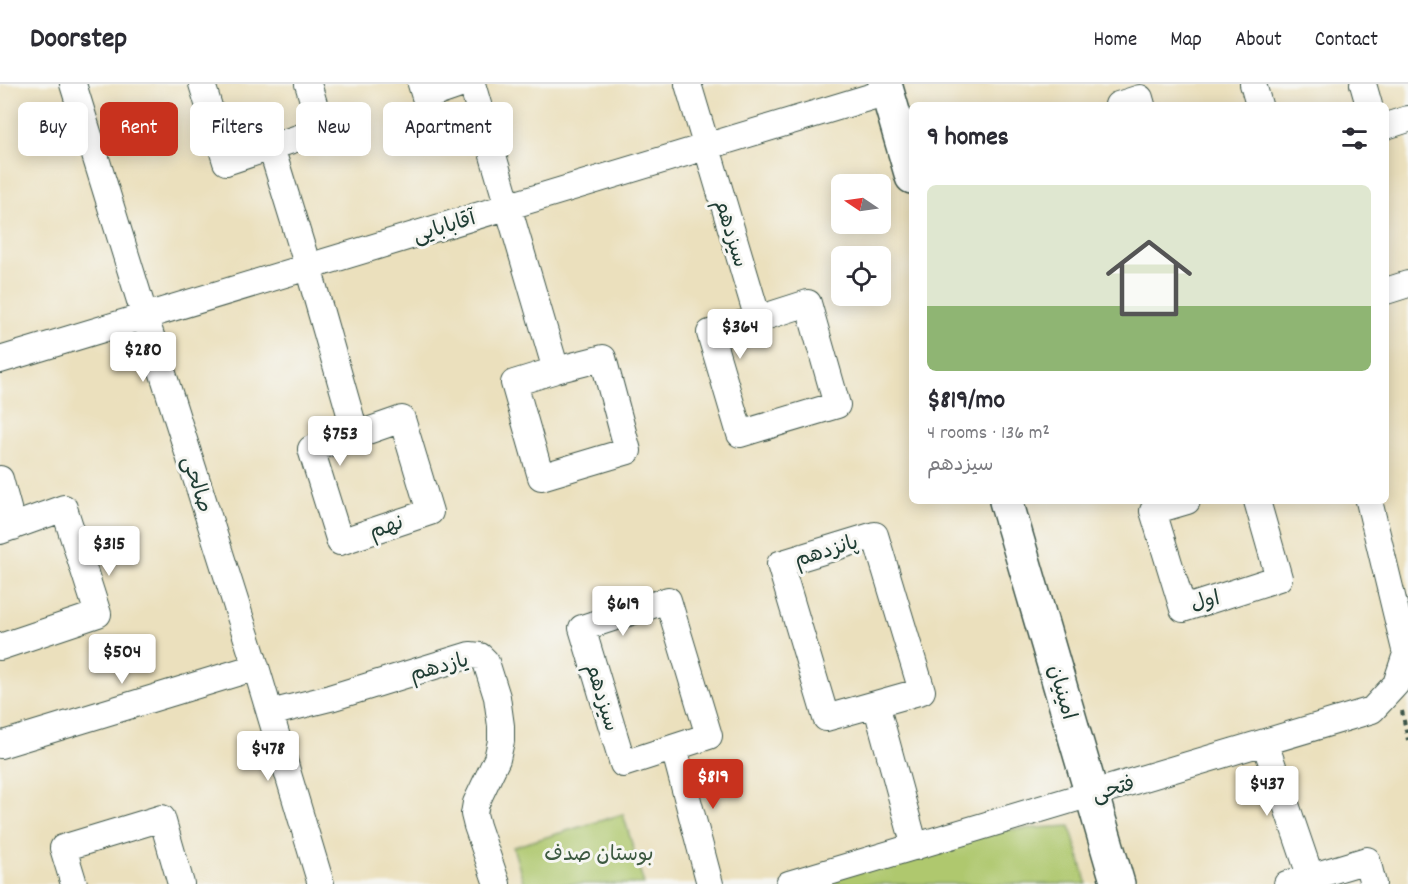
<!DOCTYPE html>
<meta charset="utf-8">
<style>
:root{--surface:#fff;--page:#f7f7f7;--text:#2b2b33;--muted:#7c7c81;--line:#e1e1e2;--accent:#c8321e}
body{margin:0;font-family:Dekko,"Playpen Sans Arabic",sans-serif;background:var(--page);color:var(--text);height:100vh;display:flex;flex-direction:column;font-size:22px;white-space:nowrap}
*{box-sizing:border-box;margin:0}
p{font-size:20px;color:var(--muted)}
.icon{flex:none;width:33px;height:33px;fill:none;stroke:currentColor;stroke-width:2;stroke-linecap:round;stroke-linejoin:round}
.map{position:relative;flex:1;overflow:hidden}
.details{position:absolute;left:909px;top:18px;width:480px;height:402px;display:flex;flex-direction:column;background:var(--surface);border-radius:9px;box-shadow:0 3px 15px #0003}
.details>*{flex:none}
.guide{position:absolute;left:18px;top:18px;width:570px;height:54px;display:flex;gap:12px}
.needle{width:39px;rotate:283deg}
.buttons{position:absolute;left:831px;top:90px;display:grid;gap:12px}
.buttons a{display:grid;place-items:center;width:60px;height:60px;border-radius:9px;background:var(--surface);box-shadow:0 3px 15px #0003;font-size:30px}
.price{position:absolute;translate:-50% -51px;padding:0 14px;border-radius:6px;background:#fff;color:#222;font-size:20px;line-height:39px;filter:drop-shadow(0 2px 3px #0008)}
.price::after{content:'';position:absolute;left:50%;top:36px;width:18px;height:14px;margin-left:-9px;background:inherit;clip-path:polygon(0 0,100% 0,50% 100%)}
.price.selected{background:var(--accent);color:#fff}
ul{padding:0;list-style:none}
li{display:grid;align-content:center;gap:12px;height:318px;padding:0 18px}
li span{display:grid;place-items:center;height:186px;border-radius:9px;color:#555}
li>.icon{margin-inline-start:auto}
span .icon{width:108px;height:108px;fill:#fffc;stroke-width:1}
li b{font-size:26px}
h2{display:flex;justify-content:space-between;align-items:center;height:72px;padding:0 18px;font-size:26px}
.tag{padding:0 21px;border-radius:9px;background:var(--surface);box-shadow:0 3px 15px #0003;font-size:21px;line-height:54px}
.tag.selected{background:var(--accent);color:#fff}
header{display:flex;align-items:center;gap:36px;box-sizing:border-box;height:84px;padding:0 30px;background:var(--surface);border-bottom:2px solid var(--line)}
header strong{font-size:28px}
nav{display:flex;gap:33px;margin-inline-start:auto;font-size:21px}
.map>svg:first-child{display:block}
</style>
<header>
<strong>Doorstep</strong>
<nav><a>Home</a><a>Map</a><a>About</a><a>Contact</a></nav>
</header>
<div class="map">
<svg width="1408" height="800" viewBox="0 0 1408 800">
<rect width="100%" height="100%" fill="#f6f6f2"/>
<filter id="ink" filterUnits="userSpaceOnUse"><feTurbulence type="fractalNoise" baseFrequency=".0167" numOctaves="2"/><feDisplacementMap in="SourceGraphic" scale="12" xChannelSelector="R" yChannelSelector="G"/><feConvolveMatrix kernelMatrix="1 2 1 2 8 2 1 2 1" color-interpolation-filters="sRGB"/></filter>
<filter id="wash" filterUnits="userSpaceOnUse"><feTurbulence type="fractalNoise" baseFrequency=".008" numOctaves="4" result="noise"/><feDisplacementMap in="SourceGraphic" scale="24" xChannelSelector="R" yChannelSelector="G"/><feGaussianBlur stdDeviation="1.35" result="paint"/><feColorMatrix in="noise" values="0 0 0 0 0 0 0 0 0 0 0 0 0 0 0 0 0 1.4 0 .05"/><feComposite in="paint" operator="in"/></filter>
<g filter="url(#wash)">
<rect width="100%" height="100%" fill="#ebe0bd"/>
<!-- green -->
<path fill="#afc86e" stroke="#678251" stroke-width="1.5" d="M 623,730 L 644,800 L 524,800 L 513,763 Z
M 1070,742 L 1087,800 L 807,800 L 1001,746 Z"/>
</g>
<g filter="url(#ink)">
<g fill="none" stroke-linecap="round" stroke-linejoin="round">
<!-- street casing -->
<g stroke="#3e5549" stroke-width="28">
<path id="street" d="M 73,0 L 145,233 L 256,583 L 321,800
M 202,0 L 226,78 L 322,46 L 308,0
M 421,0 L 425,13 L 463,0
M 472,0 L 556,286 L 514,299 L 541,393 L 628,367 L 603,274 L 556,286
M 688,0 L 758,235 L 710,249 L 740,350 L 837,321 L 808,219 L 758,235
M 1253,0 L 1259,21
M 1363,0 L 1369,21
M 1118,21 L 1140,14 L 1142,21
M 1386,42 L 1408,35
M 271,63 L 308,183 L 356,351 L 311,365 L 340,458 L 430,428 L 402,335 L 356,351
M 1386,207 L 1408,200
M 0,276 L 887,8
M 0,395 L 13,443
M 1187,417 L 1153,427 L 1183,525 L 1279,494 L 1257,417
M 1369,417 L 1406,570
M 0,447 L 64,424 L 98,530 L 0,563
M 668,516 L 709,652 L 623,680 L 582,544 Z
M 876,620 L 922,607 L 875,451 L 780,480 L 826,634 L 876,620 L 915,763
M 270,629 L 330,614 L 470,571 L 480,572 L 486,578 L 497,613 L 501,642 L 501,657 L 497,675 L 476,719 L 474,730 L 477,742 L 497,800
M 1265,659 L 1311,794
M 0,661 L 256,583
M 674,664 L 710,800
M 74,800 L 63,764 L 162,734 L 181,800
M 789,800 L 1372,626 L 1396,600 L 1406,570
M 1287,800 L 1367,776 L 1373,800"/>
</g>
<!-- secondary casing -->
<g stroke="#3e5549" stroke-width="36">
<path id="secondary" d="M 885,0 L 912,93
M 1006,417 L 1118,800"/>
</g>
<!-- path -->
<path stroke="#3e5549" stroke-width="4" stroke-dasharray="4.5 4.5" stroke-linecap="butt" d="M 1402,627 L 1408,656"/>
<!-- street -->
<use href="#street" stroke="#fff" stroke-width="26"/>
<!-- secondary -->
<use href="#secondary" stroke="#fff" stroke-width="33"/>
</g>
</g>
<g text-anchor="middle" stroke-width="6" stroke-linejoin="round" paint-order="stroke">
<!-- street labels -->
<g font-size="21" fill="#1f3d34" stroke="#f6f6f2">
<text transform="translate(444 142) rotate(-17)" y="7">آقابابایی</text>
<text transform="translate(732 149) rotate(73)" y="7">سیزدهم</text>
<text transform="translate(198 400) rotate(72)" y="7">صالحی</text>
<text transform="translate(386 442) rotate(-19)" y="7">نهم</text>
<text transform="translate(826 466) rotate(-17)" y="7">پانزدهم</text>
<text transform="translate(1205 516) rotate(-13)" y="7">اول</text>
<text transform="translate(439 582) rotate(-15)" y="7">یازدهم</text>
<text transform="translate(1063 608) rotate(74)" y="7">امینیان</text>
<text transform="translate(603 613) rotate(73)" y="7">سیزدهم</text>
<text transform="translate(1113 704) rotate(-17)" y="7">فتحی</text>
</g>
<!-- park labels -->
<g font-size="21" fill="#3c5940" stroke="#f6f6f2">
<text x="599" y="776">بوستان صدف</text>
</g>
</g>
</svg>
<div class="buttons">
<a><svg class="needle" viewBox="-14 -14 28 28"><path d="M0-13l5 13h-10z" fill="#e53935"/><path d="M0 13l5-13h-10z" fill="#7c7c81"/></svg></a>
<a><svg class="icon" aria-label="locate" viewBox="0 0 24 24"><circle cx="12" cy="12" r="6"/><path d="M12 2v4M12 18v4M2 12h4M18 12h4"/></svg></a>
</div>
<b class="price" style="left:740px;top:276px">$364</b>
<b class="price" style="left:143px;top:299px">$280</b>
<b class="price" style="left:340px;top:383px">$753</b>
<b class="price" style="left:109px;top:493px">$315</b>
<b class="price" style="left:623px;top:553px">$619</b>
<b class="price" style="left:122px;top:601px">$504</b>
<b class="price" style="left:268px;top:698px">$478</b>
<b class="price selected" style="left:713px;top:726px">$819</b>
<b class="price" style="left:1267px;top:733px">$437</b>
<div class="guide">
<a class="tag">Buy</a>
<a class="tag selected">Rent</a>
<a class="tag">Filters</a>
<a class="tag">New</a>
<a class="tag">Apartment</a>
</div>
<section class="details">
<h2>9 homes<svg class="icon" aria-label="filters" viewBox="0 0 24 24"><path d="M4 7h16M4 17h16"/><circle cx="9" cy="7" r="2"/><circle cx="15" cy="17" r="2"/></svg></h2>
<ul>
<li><span style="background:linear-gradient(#dfe7d0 65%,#8fb573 0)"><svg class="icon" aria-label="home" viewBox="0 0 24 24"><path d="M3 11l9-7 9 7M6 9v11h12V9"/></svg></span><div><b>$819/mo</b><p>4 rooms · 136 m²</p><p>سیزدهم</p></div></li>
</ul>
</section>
</div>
